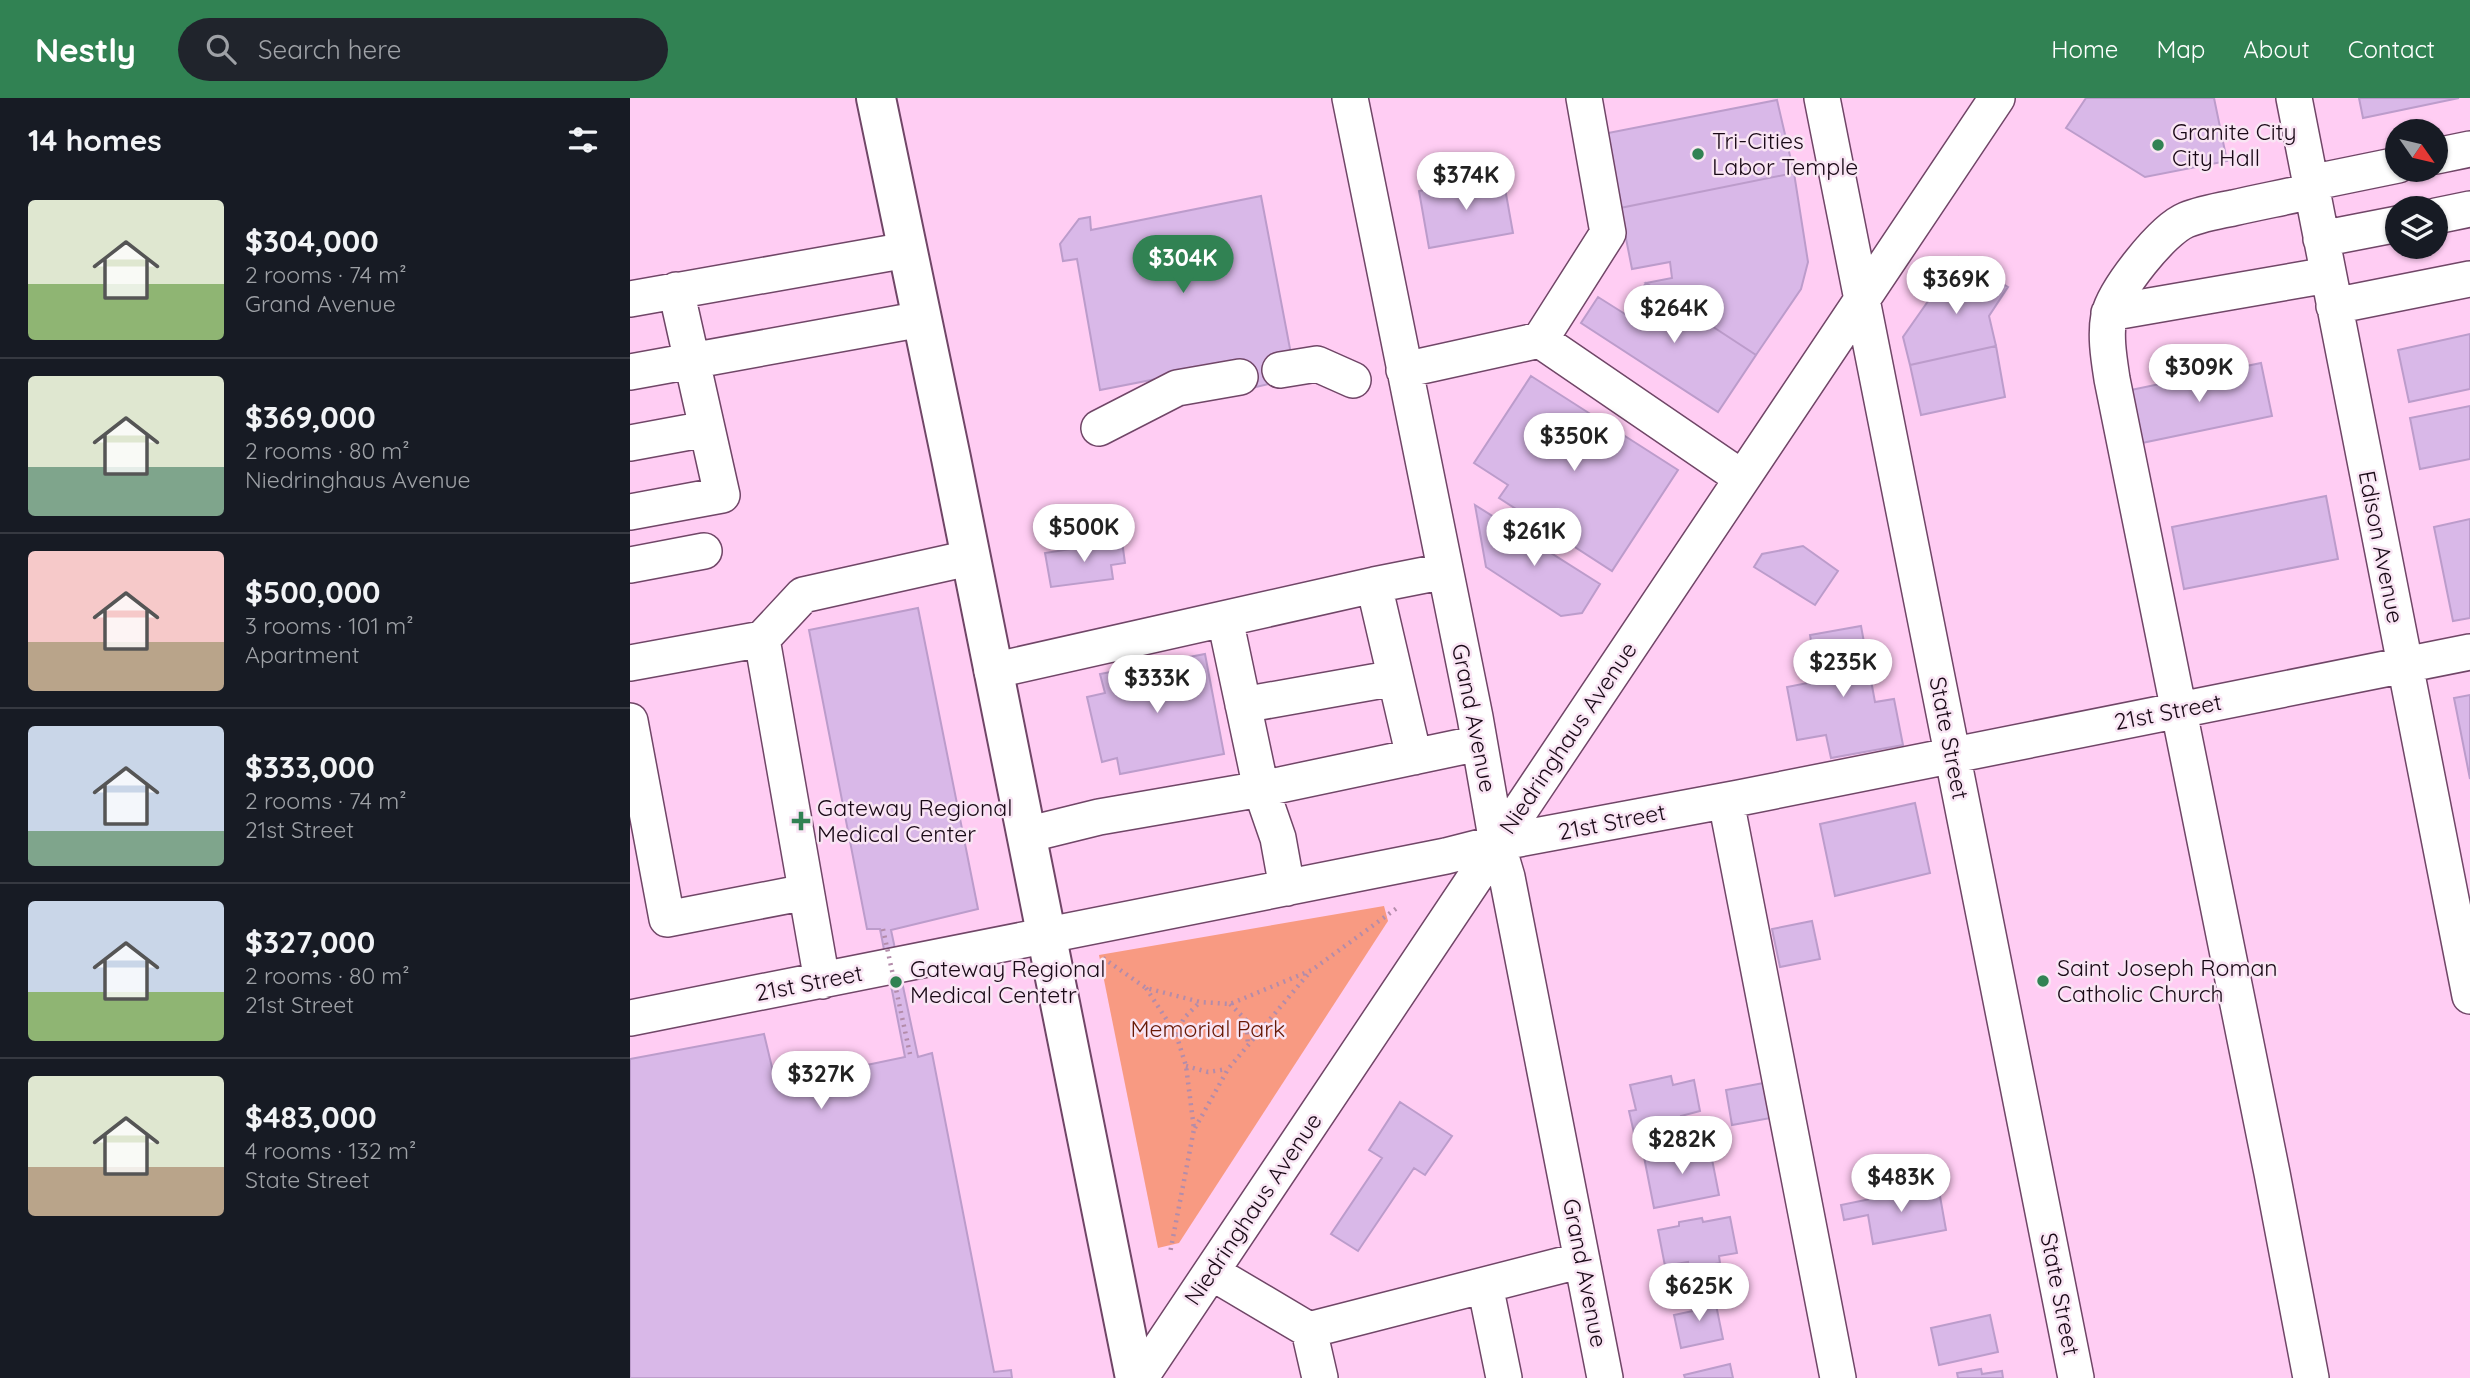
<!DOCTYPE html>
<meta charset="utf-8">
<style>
:root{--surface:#171b24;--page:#20242c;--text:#f1f3f6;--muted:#9ea1a6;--line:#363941;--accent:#318253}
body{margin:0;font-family:Quicksand,sans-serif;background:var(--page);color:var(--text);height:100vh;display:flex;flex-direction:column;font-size:26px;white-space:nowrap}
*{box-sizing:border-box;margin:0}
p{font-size:23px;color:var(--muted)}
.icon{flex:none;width:38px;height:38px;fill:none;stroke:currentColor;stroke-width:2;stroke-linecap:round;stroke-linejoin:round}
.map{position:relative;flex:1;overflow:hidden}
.panel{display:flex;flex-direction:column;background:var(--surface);width:630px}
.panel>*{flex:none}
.needle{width:46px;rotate:124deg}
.fabs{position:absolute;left:1755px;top:21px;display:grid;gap:14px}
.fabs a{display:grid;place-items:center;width:63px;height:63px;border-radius:50%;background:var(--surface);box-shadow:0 2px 5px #0004;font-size:35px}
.price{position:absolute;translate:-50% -60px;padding:0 16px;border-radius:24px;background:#fff;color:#222;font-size:23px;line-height:46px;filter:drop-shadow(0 2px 4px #0008)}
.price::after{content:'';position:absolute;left:50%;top:42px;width:21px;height:16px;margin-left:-10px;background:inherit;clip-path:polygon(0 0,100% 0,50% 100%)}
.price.active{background:var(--accent);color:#fff}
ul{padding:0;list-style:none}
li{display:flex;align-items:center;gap:21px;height:175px;padding:0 28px}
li+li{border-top:2px solid var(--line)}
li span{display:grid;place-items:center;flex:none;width:196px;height:140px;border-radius:7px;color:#555}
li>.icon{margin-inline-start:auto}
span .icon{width:84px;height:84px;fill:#fffc;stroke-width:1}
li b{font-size:30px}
h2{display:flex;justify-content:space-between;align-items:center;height:84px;padding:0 28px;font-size:30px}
header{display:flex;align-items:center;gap:42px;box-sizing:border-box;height:98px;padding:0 35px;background:var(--accent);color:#fff}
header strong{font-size:33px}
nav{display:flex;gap:38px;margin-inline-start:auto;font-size:24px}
.search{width:490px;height:63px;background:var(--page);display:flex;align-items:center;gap:18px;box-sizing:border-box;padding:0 24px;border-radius:38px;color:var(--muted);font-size:26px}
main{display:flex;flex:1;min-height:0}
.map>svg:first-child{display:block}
</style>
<header>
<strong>Nestly</strong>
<div class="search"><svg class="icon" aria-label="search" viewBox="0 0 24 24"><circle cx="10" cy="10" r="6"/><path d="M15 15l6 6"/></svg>Search here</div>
<nav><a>Home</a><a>Map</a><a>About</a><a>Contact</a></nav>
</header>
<main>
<section class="panel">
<h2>14 homes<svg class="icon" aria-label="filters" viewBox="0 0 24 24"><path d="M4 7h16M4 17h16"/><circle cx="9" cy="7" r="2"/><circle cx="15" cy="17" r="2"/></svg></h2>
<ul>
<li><span style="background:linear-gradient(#dfe7d0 60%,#8fb573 0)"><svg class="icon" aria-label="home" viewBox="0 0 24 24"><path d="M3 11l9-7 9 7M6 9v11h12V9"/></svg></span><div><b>$304,000</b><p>2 rooms · 74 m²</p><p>Grand Avenue</p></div></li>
<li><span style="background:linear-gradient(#dfe7d0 65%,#7fa58c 0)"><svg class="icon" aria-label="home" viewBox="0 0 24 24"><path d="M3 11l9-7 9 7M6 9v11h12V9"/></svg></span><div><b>$369,000</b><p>2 rooms · 80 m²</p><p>Niedringhaus Avenue</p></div></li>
<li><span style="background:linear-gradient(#f6c9c9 65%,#b9a48a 0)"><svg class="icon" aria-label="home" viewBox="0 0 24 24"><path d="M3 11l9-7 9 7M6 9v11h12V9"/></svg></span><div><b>$500,000</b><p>3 rooms · 101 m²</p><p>Apartment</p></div></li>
<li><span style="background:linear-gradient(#c9d6e8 75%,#7fa58c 0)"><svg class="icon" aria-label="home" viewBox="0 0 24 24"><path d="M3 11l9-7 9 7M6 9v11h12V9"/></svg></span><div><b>$333,000</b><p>2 rooms · 74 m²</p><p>21st Street</p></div></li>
<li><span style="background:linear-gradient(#c9d6e8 65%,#8fb573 0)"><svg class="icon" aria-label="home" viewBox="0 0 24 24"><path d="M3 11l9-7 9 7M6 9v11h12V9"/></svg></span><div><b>$327,000</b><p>2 rooms · 80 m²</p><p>21st Street</p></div></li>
<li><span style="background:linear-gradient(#dfe7d0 65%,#b9a48a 0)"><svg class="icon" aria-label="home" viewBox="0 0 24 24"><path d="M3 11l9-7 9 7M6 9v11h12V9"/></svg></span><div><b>$483,000</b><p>4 rooms · 132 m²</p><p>State Street</p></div></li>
</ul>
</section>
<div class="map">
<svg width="1840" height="1280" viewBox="0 0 1840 1280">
<rect width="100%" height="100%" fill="#ffcdf3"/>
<!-- green -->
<path fill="#f89a82" d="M 754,808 L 758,823 L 549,1145 L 528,1150 L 469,857 Z"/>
<!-- building -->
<path fill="#d9b8e8" stroke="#bc9ccb" stroke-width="2" d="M 1456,0 L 1584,0 L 1597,63 L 1515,79 L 1436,30 Z
M 1729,0 L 1829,0 L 1733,20 Z
M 1147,2 L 1164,75 L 990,110 L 973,36 Z
M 1164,75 L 1178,164 L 1171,191 L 1126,257 L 1016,185 L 1042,180 L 1040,164 L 1002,171 L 990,110 Z
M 873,79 L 883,135 L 799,150 L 789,93 Z
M 631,98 L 661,256 L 652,283 L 613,292 L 608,265 L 470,292 L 447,161 L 433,163 L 430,146 L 449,121 L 460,119 L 461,132 Z
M 1329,159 L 1378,189 L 1359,218 L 1366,248 L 1280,267 L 1273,239 Z
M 1016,185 L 1126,257 L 1088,314 L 951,225 L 968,199 L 995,216 Z
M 1840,236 L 1840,291 L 1779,304 L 1768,252 Z
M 1366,248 L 1375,299 L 1291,317 L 1280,267 Z
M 1631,265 L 1642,318 L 1507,346 L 1496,293 Z
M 901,278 L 1048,372 L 982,473 L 869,400 L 878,387 L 844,365 Z
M 1840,308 L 1840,361 L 1790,371 L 1780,320 Z
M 1696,398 L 1708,461 L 1554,491 L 1542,429 Z
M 845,407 L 970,486 L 952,515 L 931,518 L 856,469 Z
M 1840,421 L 1840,520 L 1823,523 L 1804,429 Z
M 492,443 L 495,465 L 481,467 L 483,481 L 421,489 L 415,455 Z
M 1173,448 L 1208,473 L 1185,507 L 1124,469 L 1132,456 Z
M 288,510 L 348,811 L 261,832 L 288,959 L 302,955 L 364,1274 L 381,1272 L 382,1280 L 0,1280 L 0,961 L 134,936 L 146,986 L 275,959 L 250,831 L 237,831 L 179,532 Z
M 1231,528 L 1245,604 L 1264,601 L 1273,647 L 1201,660 L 1196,637 L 1167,642 L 1157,589 L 1188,583 L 1180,537 Z
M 575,556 L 594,656 L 490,676 L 487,660 L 472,664 L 457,599 L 475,595 L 470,576 Z
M 1840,597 L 1840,681 L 1824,600 Z
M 1285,705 L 1300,775 L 1205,798 L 1190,726 Z
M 1182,823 L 1190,861 L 1150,869 L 1142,831 Z
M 1041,978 L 1043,987 L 1064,982 L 1070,1013 L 1051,1018 L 1052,1024 L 1004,1035 L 999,1013 L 1006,1012 L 1000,987 Z
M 1139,984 L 1146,1019 L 1102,1027 L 1096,992 Z
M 770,1004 L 822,1038 L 795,1077 L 784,1070 L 728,1153 L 701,1136 L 752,1060 L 739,1052 Z
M 1079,1046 L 1089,1097 L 1024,1110 L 1014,1059 Z
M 1308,1087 L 1316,1132 L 1243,1146 L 1238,1117 L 1214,1122 L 1211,1107 Z
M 1100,1119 L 1107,1155 L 1089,1158 L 1090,1165 L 1059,1171 L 1058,1164 L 1035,1168 L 1028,1132 L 1049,1128 L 1049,1124 L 1072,1120 L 1073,1124 Z
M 1084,1197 L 1093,1241 L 1051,1250 L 1044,1217 L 1063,1213 L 1060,1202 Z
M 1360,1217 L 1368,1254 L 1309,1267 L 1301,1230 Z
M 1100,1266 L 1103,1280 L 1055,1280 L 1054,1277 Z
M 1351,1271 L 1352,1276 L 1372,1273 L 1373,1280 L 1328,1280 L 1327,1275 Z"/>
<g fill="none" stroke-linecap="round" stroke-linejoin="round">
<!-- minor casing -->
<g stroke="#704667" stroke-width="38">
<path id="minor" d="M 720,0 L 845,619 L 867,745 L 877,779 L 975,1280
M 1192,0 L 1446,1280
M 1664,0 L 1840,898
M 1806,58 L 1840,51
M 1680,85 L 1768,67
M 1806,118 L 1840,111
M 1691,141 L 1768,126
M 0,201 L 277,152
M 1704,208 L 1840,181
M 1479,215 L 1698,177
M 910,242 L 1112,380
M 650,272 L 687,266 L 723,282
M 774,272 L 910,242 L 978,135 L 954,0
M 0,274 L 292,221
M 469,330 L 547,290 L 610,279
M 0,345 L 76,331
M 0,414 L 92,397 L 46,192
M 0,467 L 74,453
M 744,487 L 784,659
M 595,521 L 631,691 L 648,740 L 657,790
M 132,541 L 173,497 L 339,460
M 0,565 L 132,541 L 192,883
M 362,573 L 744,487 L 815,473
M 613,607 L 765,580
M 0,623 L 37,821 L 176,794
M 1096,703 L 1208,1280
M 396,737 L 469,719 L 631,691 L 849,645
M 0,920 L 816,758 L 867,745 L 1109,700 L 1840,554
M 581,1174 L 679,1232 L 952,1162
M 855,1187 L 874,1280
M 679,1232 L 690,1280
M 510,1280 L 1367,0
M 1681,1280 L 1642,1075 L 1482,281 C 1479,261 1475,238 1479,217 C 1485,192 1532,132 1556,122 C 1570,116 1587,113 1603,110 C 1629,104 1656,99 1682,93"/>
</g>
<!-- major casing -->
<g stroke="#704667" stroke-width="42">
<path id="major" d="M 246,0 L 321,360 L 505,1280"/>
</g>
<!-- path -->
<path stroke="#b38caa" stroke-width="4.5" stroke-dasharray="2 5" stroke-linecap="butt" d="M 473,860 L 516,890 L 570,904 L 600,906 L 682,872 L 767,810
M 516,890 L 546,936 L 556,968 L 564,1031 L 540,1155
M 600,906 L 616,922 L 618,947
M 546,936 L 554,920 L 570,904
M 556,968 L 578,974 L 597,971
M 565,1030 L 598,971 L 679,875"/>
<!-- minor -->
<use href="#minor" stroke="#fff" stroke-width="35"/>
<!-- major -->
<use href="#major" stroke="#fff" stroke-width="38"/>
<!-- path-bridge -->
<path stroke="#b38caa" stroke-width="4.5" stroke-dasharray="2 5" stroke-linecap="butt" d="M 253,831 L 280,956"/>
</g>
<!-- markers -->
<g fill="#318253" stroke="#f9e5f4" stroke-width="2.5">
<circle cx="1528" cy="47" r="7"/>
<circle cx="1068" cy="56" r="7"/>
<path d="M167.5 712.5h7v7h7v7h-7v7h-7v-7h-7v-7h7z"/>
<circle cx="1413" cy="883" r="7"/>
<circle cx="266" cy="884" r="7"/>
</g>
<g text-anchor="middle" stroke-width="5" stroke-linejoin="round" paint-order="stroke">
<!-- poi labels -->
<g font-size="23" fill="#190916" stroke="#f9e5f4" text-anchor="start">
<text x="1542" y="42">Granite City<tspan x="1542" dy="26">City Hall</tspan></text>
<text x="1082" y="51">Tri-Cities<tspan x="1082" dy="26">Labor Temple</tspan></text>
<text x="187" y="718">Gateway Regional<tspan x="187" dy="26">Medical Center</tspan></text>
<text x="1427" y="878">Saint Joseph Roman<tspan x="1427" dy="26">Catholic Church</tspan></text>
<text x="280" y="879">Gateway Regional<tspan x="280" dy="26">Medical Centetr</tspan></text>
</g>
<!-- street labels -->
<g font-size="23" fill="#190916" stroke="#f9e5f4">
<text transform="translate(1751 449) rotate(79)" y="8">Edison Avenue</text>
<text transform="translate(1538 614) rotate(-11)" y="8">21st Street</text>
<text transform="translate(844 620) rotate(79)" y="8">Grand Avenue</text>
<text transform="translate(938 640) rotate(-56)" y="8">Niedringhaus Avenue</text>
<text transform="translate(1319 640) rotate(79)" y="8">State Street</text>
<text transform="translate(982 724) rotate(-11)" y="8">21st Street</text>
<text transform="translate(179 885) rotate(-11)" y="8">21st Street</text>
<text transform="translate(623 1111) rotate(-56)" y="8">Niedringhaus Avenue</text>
<text transform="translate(955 1175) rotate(79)" y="8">Grand Avenue</text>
<text transform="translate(1430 1196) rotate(79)" y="8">State Street</text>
</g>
<!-- park labels -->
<g font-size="23" fill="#681a06" stroke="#f9e5f4">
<text x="578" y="939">Memorial Park</text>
</g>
</g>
</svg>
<div class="fabs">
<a><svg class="needle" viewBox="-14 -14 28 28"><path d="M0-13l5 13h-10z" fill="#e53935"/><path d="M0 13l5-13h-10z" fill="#9ea1a6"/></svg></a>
<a><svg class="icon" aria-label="layers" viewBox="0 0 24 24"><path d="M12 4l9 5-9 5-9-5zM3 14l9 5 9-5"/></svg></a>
</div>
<b class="price" style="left:836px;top:114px">$374K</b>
<b class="price active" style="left:553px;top:197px">$304K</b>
<b class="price" style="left:1326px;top:218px">$369K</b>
<b class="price" style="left:1044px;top:247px">$264K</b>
<b class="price" style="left:1569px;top:306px">$309K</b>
<b class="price" style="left:944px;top:375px">$350K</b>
<b class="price" style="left:454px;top:466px">$500K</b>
<b class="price" style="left:904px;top:470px">$261K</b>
<b class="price" style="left:1213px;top:601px">$235K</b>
<b class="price" style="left:527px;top:617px">$333K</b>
<b class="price" style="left:191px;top:1013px">$327K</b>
<b class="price" style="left:1052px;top:1078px">$282K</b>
<b class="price" style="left:1271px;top:1116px">$483K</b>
<b class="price" style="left:1069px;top:1225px">$625K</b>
</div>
</main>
